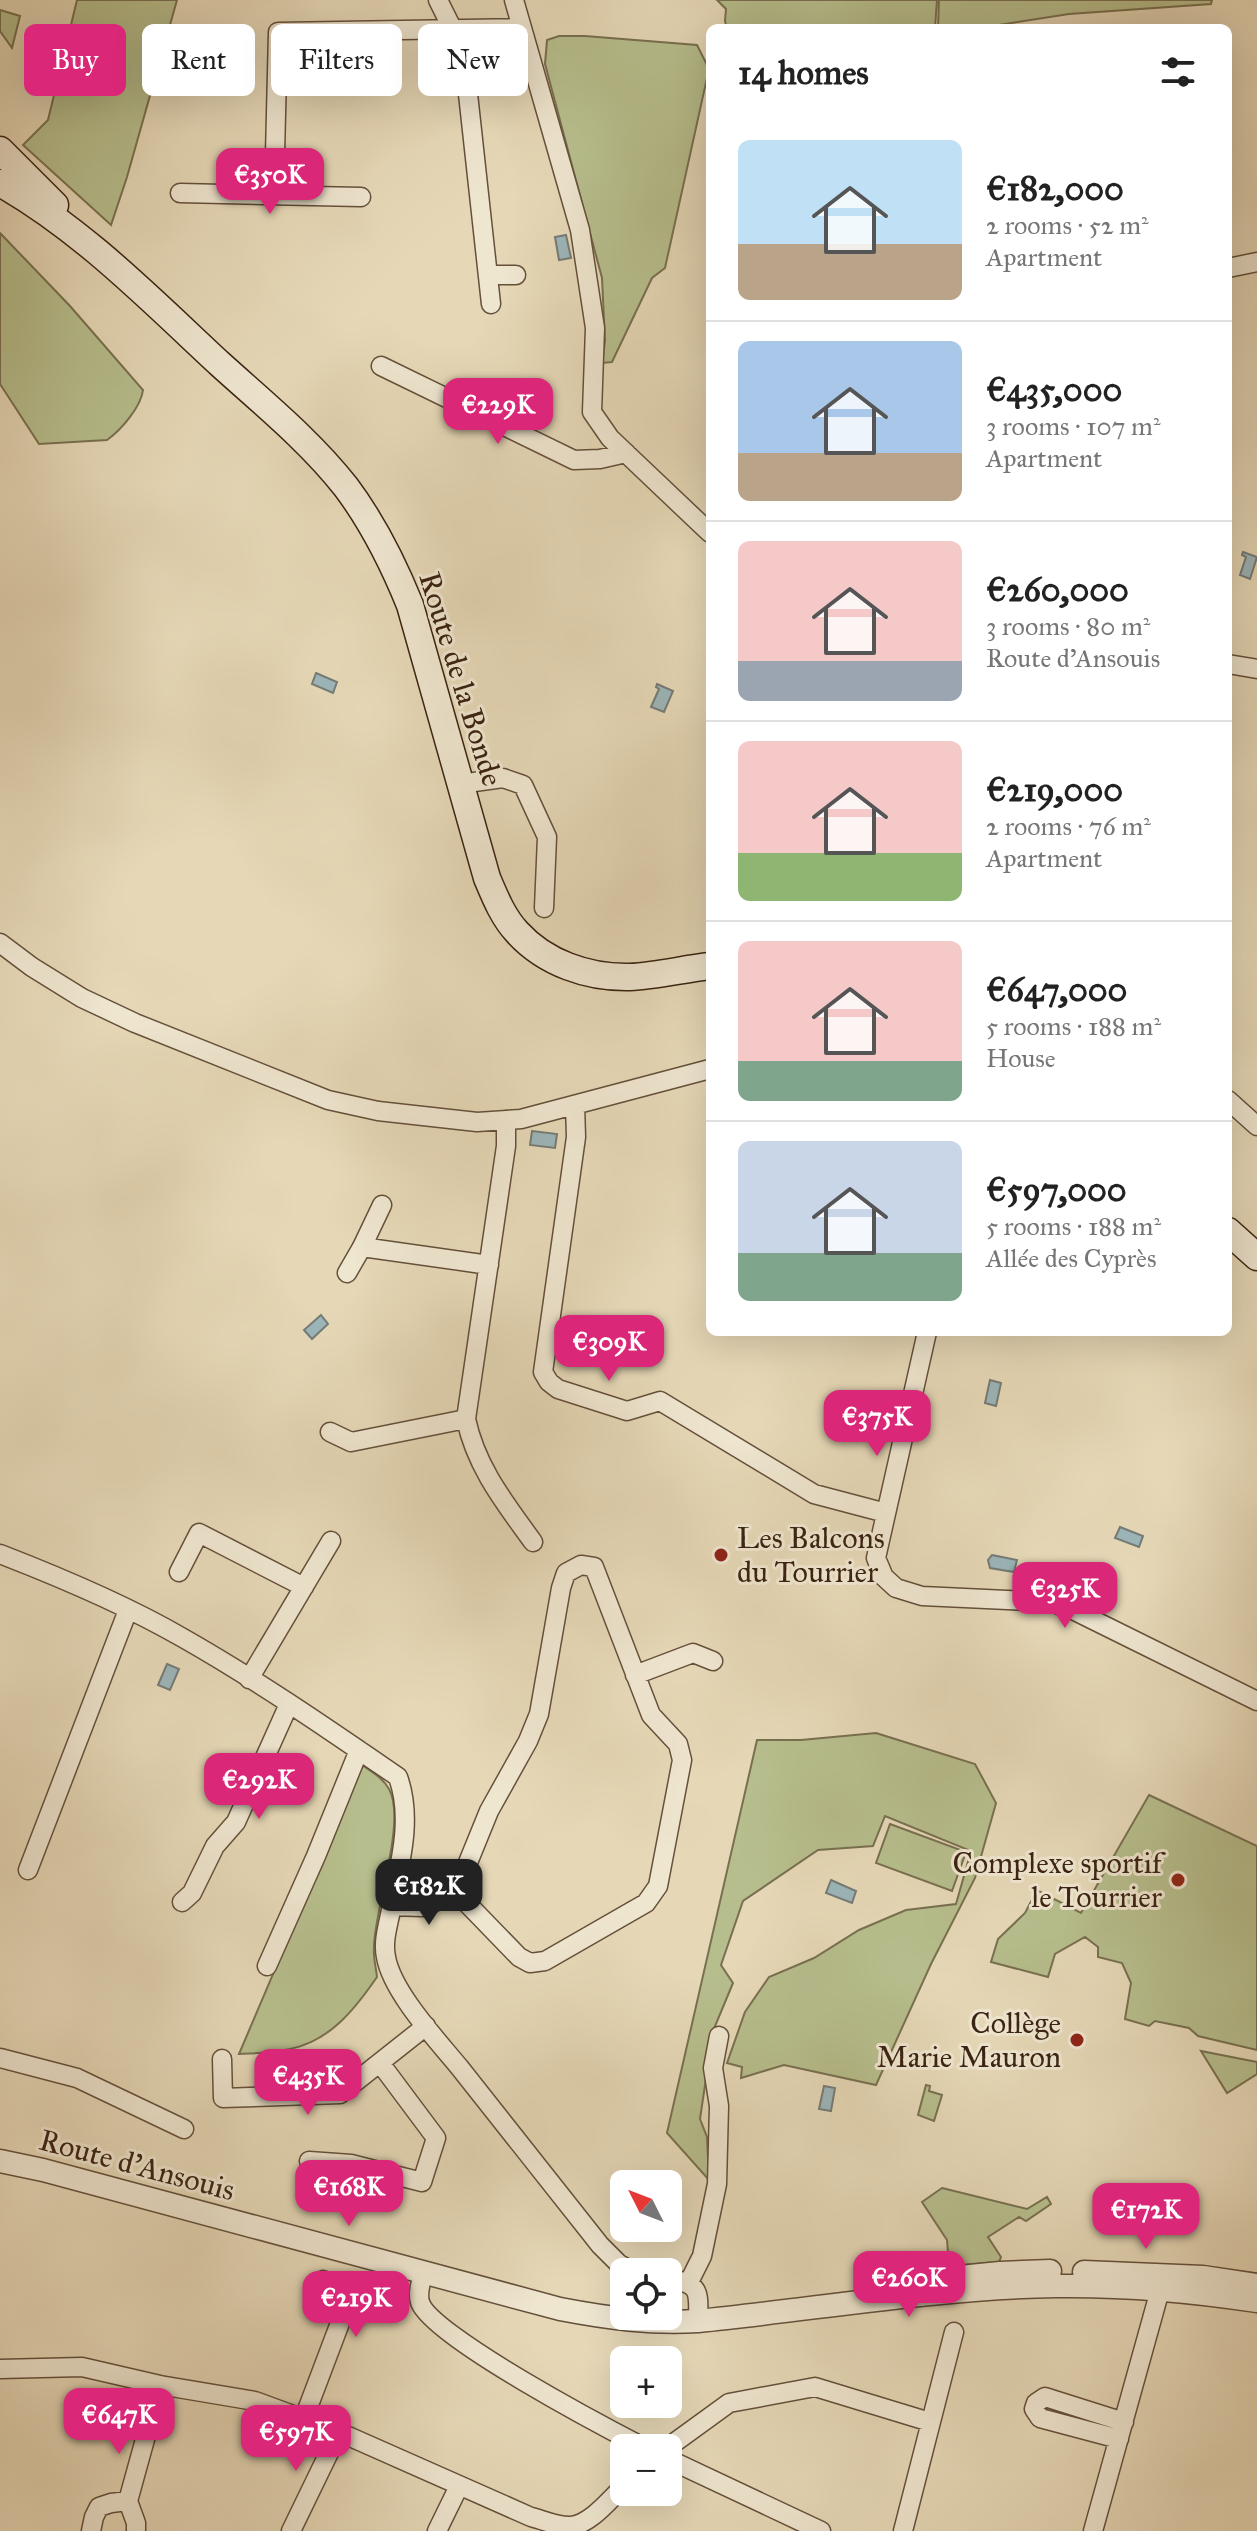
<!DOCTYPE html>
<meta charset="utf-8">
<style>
:root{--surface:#fff;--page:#f2f2f2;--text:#222;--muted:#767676;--line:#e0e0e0;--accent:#db2777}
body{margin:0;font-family:"IM FELL Great Primer",serif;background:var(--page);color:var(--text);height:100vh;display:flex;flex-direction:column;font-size:30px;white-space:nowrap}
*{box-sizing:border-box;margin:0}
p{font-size:26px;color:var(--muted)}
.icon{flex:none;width:44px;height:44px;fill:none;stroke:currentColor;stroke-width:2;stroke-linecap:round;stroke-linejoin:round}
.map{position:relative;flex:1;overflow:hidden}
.drawer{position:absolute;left:706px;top:24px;width:526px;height:1312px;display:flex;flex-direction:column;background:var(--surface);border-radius:12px;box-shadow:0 8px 32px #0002}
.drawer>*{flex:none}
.banner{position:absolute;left:24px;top:24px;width:562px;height:72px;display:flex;gap:16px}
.needle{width:52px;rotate:312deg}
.fabs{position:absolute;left:610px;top:2170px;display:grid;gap:16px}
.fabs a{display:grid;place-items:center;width:72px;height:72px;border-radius:12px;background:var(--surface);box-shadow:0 8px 32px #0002;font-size:40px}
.price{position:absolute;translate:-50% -68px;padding:0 18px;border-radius:16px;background:var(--accent);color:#fff;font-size:26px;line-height:52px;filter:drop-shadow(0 2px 4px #0008)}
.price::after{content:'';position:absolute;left:50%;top:48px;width:24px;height:18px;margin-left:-12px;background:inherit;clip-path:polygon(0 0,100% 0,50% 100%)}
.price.active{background:#222;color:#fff}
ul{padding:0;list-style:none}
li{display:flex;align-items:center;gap:24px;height:200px;padding:0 32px}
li+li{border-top:2px solid var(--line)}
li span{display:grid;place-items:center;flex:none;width:224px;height:160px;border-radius:12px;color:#555}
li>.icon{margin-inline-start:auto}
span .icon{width:96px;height:96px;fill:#fffc;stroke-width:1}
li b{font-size:34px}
h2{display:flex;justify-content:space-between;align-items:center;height:96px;padding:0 32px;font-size:34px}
.chip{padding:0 28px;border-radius:12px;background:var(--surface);box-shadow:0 8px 32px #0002;font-size:28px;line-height:72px}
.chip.active{background:var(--accent);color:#fff}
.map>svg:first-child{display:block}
</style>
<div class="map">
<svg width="1257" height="2531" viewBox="0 0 1257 2531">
<rect width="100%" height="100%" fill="#e6d8b7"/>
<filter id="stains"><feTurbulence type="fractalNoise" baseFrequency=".0025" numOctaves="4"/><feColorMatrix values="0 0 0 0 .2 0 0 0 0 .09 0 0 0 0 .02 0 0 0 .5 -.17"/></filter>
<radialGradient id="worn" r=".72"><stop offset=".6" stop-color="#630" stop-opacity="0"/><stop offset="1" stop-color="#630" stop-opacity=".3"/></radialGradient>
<!-- green -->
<path fill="#b7be8d" stroke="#787050" stroke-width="2" d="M 77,0 L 177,0 L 127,177 L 111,225 L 23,145 L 48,120 Z
M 717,0 L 937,0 L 935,28 L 727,28 L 725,21 L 726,9 Z
M 939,0 L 1212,0 L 1211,4 L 1069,14 L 979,28 L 938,28 Z
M 0,10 L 20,16 L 12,48 L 0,31 Z
M 559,36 L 585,36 L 697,45 L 709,69 L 665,268 L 652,278 L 612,362 L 602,363 L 605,341 L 602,278 L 545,64 L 547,40 Z
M 0,233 L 70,306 L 143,390 C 141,407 121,430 107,440 L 39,444 L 0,384 Z
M 876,1733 L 975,1764 L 996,1803 L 975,1878 L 931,1964 L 876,2085 L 784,2065 L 741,2078 L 742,2067 L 727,2063 L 745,2012 L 769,1977 L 814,1958 L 859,1930 L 906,1910 L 956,1904 L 971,1851 L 885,1816 L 873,1846 L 818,1850 L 743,1901 L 721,1965 L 733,1983 L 713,2031 L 700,2119 L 707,2137 L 709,2180 L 667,2133 L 757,1740 L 801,1740 Z
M 362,1765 C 372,1772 383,1778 389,1789 C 407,1821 374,1910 374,1947 C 373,1957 376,1967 377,1977 C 355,2009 330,2041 290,2049 C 274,2053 256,2053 239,2054 Z
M 1149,1795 L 1257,1846 L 1257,2050 L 1198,2036 L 1189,2028 L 1155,2021 L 1149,2026 L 1125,2019 L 1131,1983 L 1122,1963 L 1098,1957 L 1098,1947 L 1085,1937 L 1055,1954 L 1048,1977 L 991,1962 L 998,1939 L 1025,1913 L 1037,1890 L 1081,1913 Z
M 890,1824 L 966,1852 L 952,1891 L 876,1863 Z
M 1201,2051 L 1257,2062 L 1257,2074 L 1227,2093 Z
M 926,2085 L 930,2086 L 929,2091 L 942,2095 L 934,2121 L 918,2115 Z
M 942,2188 L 1027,2209 L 1047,2197 L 1051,2204 L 1026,2221 L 1019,2217 L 988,2237 L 1001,2257 L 999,2262 L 949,2266 L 947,2240 L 922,2202 Z"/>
<!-- water -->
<path fill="#9cb6ba" stroke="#757b77" stroke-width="2" d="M 566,235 L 571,258 L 559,260 L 555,237 Z
M 1243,552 L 1257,557 L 1250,579 L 1240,575 L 1246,557 L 1242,555 Z
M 316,673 L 337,682 L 333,693 L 312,684 Z
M 657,684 L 673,691 L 664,712 L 651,707 L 659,689 L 656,687 Z
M 532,1131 L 557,1134 L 555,1148 L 530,1145 Z
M 321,1315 L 328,1324 L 312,1339 L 304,1330 Z
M 990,1380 L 1001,1383 L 996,1406 L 985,1403 Z
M 1120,1527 L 1143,1536 L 1139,1547 L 1115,1538 Z
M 992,1555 L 1017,1560 L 1014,1572 L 990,1568 L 988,1560 Z
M 167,1664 L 179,1669 L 170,1690 L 158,1685 Z
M 831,1880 L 856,1891 L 852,1903 L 826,1893 Z
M 824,2086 L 835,2088 L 831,2111 L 819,2109 Z
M 295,2437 L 311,2442 L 313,2447 L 311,2452 L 307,2454 L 291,2448 L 287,2440 Z"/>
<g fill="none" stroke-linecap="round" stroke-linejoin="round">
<!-- minor casing -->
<g stroke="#65503b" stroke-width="21">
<path id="minor" d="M 438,0 L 453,30
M 514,0 L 580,230 L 595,328 L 592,412 L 610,438 L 710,533
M 461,30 L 491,304
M 180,193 L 361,197
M 274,195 L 278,32 L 522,28
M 1228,268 L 1257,262
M 488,275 L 516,275
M 381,366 L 574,460 L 600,459 L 626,453
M 1228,664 L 1257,669
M 460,784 L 503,778 L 523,785 L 547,837 L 544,908
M 0,943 L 32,967 L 82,998 L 135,1023 L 328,1100 L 378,1111 L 477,1122 L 521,1119 L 710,1069
M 1228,1100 L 1257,1126
M 575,1105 L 576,1137 L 543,1372 L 549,1382 L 558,1389 L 627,1411 L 660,1401 L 814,1494 L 886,1513
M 506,1120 L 506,1146 L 466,1419 C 476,1467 505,1503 533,1542
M 362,1247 L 489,1265
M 347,1273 L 362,1247 L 382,1205
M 927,1332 L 876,1558 L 884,1577 L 896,1588 L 922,1596 L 1051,1602 L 1071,1609 L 1257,1701
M 330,1432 L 351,1442 L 466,1419
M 0,1554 C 62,1578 126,1605 183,1638 C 257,1680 328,1729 398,1777 C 414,1822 398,1869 390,1915 C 387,1929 383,1943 386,1957 C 392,1992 437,2040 460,2068 C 506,2127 553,2186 600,2245 L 619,2264 L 634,2272
M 581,1565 L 594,1567 L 651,1715 L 678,1744 L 682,1760 L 658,1886 L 646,1903 L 545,1961 L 530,1963 L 519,1957 L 456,1892 L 489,1811 L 528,1741 L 539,1714 L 561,1588 L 566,1573 Z
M 179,1572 L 199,1533 L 304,1587
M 635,1675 L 693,1653 L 713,1661
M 249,1679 L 331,1541
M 28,1870 L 128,1610
M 182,1902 L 192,1893 L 215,1846 L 236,1822 L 289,1704
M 391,1906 L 424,1907 L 456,1892
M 267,1966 L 316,1856 L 359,1750
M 0,2058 L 77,2078 L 184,2129
M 222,2059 L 223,2098 L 340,2094 L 426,2026
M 309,2161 L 351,2164 L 422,2182 L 436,2138 L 380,2063
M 424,2272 C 421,2282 417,2292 420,2302 C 429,2335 608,2429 645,2448
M 668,2278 C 700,2285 699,2289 698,2321
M 689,2282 L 702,2256 L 717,2184 L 719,2106 L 713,2068 L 719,2036
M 0,2369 L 82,2367 L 160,2385 L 255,2401 L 339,2432 L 531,2517 C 543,2520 558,2527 571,2526 C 591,2524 610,2499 624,2486
M 304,2418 L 343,2315 L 347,2296 L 323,2280
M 1119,2439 L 1040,2418 L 1034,2409 L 1036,2403 L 1045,2397 L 1124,2422
M 667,2448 L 729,2403 L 815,2387 L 930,2422
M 668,2459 L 821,2531
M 91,2531 L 94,2517 L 99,2507 L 111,2503 L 128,2501
M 136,2531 L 136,2523 L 128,2501 L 160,2385
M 291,2531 L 339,2432
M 437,2531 L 459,2486
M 903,2531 L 954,2332
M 1093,2531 L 1160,2290"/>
</g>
<!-- tertiary casing -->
<g stroke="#65503b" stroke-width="25">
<path id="tertiary" d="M 0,2161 L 43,2170 L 560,2309 C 607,2318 651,2324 698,2321 C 818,2309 936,2288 1056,2286 C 1123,2285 1191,2291 1257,2301
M 1084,2272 L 1203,2277 L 1257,2285
M 940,2279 L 1000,2273 L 1050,2271"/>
</g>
<!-- secondary casing -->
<g stroke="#3a2312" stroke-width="29">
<path id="secondary" d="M 0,150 L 55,205
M 0,183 C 83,230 151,300 220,364 C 263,403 310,441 346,487 C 373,523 393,563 410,605 L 487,878 C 495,897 503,917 517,932 C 545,963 588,978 630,977 C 656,976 683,969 710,966
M 1228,1231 L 1257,1257"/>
</g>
<!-- minor -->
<use href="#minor" stroke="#efe6d0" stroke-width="18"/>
<!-- tertiary -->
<use href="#tertiary" stroke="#efe6d0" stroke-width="22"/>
<!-- secondary -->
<use href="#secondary" stroke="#efe6d0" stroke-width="26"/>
</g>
<!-- markers -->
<g fill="#8f2418" stroke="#efe6d0" stroke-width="3">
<circle cx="721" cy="1555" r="8"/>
<circle cx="1178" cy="1880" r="8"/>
<circle cx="1077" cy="2040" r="8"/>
</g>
<g text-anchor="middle" stroke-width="6" stroke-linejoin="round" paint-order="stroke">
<!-- street labels -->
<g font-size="30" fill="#3a2312" stroke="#efe6d0">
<text transform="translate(461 679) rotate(73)" y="10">Route de la Bonde</text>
<text transform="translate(137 2165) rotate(15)" y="10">Route d'Ansouis</text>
</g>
<!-- poi labels -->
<g font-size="30" fill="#3a2312" stroke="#efe6d0" text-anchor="end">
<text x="737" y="1548" text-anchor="start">Les Balcons<tspan x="737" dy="34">du Tourrier</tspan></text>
<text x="1162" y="1873">Complexe sportif<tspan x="1162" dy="34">le Tourrier</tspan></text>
<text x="1061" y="2033">Collège<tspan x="1061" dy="34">Marie Mauron</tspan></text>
</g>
</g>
<rect width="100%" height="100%" filter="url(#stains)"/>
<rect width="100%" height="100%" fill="url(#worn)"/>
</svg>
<div class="fabs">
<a><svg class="needle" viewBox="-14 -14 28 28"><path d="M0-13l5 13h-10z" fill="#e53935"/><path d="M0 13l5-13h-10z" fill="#767676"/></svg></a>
<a><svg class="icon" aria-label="locate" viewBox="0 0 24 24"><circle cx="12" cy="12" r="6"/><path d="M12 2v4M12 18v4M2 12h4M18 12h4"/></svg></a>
<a>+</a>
<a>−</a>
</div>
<b class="price" style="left:270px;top:216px">€350K</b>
<b class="price" style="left:498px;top:446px">€229K</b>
<b class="price" style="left:609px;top:1383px">€309K</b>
<b class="price" style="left:877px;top:1458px">€375K</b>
<b class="price" style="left:1065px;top:1630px">€325K</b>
<b class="price" style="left:259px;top:1821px">€292K</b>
<b class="price active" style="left:429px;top:1927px">€182K</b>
<b class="price" style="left:308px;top:2117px">€435K</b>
<b class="price" style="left:349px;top:2228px">€168K</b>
<b class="price" style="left:1146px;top:2251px">€172K</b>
<b class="price" style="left:909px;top:2319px">€260K</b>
<b class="price" style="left:356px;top:2339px">€219K</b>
<b class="price" style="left:119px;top:2456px">€647K</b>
<b class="price" style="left:296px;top:2473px">€597K</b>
<div class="banner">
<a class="chip active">Buy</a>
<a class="chip">Rent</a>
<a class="chip">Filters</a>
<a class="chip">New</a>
</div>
<section class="drawer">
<h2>14 homes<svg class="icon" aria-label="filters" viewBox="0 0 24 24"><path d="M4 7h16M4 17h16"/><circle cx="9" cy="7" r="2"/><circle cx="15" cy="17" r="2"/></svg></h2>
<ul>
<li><span style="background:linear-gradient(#bfe0f5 65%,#b9a48a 0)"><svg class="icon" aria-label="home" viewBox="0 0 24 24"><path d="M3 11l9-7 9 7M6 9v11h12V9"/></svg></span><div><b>€182,000</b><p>2 rooms · 52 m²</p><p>Apartment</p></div></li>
<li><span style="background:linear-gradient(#a9c7e8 70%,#b9a48a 0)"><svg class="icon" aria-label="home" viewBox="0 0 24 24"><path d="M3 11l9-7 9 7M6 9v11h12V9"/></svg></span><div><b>€435,000</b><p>3 rooms · 107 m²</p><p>Apartment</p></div></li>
<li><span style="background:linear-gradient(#f6c9c9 75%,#9aa5b1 0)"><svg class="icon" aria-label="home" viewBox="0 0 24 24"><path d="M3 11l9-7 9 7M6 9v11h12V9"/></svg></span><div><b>€260,000</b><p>3 rooms · 80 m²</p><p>Route d'Ansouis</p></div></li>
<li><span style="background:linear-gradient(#f6c9c9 70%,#8fb573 0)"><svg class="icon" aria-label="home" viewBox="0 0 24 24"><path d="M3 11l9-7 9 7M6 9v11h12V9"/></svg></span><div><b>€219,000</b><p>2 rooms · 76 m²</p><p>Apartment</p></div></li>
<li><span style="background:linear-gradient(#f6c9c9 75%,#7fa58c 0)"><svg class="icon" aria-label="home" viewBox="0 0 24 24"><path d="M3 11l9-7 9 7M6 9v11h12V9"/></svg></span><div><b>€647,000</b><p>5 rooms · 188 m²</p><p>House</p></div></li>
<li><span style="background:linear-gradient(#c9d6e8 70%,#7fa58c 0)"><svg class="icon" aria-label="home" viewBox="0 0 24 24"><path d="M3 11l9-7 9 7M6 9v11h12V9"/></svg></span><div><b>€597,000</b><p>5 rooms · 188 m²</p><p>Allée des Cyprès</p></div></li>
</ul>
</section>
</div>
